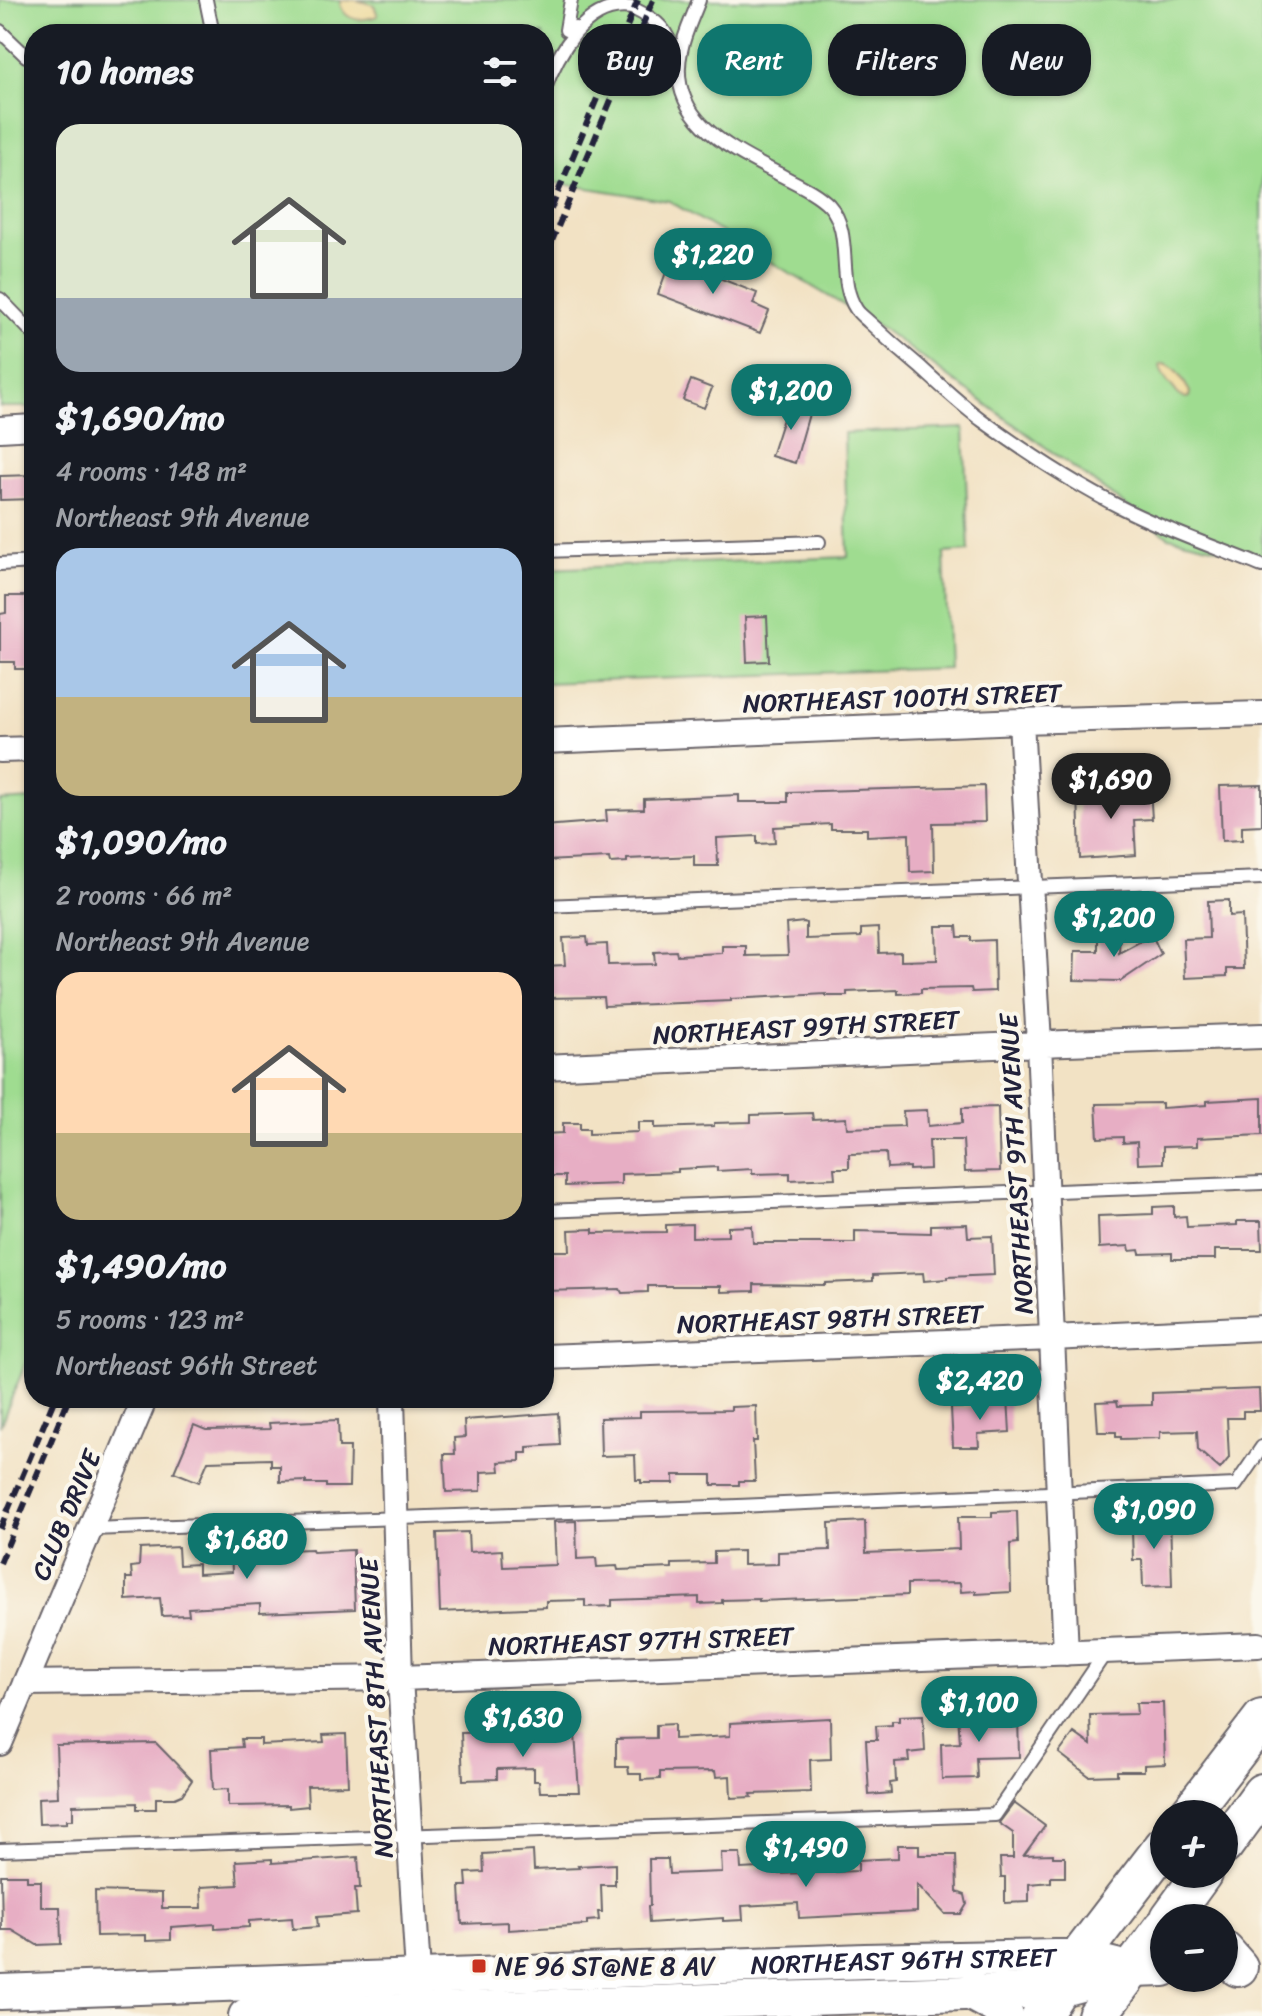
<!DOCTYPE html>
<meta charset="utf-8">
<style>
:root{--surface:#171b24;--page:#20242c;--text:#f1f3f6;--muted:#9ea1a6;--accent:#0f766e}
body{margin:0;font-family:Sriracha,sans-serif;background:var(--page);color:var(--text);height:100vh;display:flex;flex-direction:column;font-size:30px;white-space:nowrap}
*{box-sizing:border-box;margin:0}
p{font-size:26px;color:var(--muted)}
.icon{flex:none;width:44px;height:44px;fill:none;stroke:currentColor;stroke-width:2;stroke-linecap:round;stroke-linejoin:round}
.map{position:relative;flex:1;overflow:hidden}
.details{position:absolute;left:24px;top:24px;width:530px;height:1384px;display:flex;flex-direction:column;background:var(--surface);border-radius:32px;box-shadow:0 2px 6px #0004}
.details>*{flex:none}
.banner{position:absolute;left:578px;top:24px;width:564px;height:72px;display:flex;gap:16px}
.buttons{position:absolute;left:1150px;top:1800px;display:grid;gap:16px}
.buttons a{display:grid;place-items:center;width:88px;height:88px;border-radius:50%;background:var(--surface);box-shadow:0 2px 6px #0004;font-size:40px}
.price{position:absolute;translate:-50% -68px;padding:0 18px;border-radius:28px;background:var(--accent);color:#fff;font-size:26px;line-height:52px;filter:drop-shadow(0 2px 4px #0008)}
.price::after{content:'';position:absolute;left:50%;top:48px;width:24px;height:18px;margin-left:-12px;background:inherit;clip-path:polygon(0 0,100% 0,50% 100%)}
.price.on{background:#222;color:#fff}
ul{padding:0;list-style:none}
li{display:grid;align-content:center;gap:16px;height:424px;padding:0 32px}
li span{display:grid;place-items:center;height:248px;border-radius:24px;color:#555}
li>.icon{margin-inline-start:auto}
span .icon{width:144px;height:144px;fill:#fffc;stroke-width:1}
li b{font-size:34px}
h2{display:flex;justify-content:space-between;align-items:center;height:96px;padding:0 32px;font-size:34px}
.pill{padding:0 28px;border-radius:32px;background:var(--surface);box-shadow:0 2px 6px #0004;font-size:28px;line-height:72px}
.pill.on{background:var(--accent);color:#fff}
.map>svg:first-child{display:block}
</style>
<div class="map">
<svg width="1262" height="2016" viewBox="0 0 1262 2016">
<rect width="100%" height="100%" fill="#fbf7ec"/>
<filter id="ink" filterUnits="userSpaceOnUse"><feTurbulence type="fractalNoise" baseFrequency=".0125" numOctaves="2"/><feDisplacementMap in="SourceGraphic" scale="16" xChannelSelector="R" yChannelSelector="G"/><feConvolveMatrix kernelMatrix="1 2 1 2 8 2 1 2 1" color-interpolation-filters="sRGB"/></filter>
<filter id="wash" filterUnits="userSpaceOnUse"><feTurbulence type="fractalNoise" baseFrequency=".006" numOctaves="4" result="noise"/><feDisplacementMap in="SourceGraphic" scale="32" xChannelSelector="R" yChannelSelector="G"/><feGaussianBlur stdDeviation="1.8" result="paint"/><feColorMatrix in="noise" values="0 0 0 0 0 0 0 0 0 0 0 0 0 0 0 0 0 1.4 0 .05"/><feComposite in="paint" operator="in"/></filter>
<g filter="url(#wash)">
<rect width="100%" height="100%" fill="#f2e2c4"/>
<!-- green -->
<path fill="#9fdc90" stroke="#607f66" stroke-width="2" d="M 0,0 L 1262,0 L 1262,558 L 1169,537 L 880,327 L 669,201 L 544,181 L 544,34 L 34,34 L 34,407 L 0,407 Z
M 964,428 L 969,551 L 944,553 L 948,668 L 544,683 L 544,569 L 848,557 L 844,433 Z
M 34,799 L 34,1343 L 0,1426 L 0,801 Z"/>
<!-- sand -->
<path fill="#eeda9e" stroke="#887e6c" stroke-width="2" d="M 342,0 L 357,0 L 374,5 L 378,16 C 362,21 347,23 340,5 Z
M 1163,364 C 1175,365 1184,382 1190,392 L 1189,397 L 1186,398 L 1179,396 C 1173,386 1161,377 1160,366 Z"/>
<g id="blocks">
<!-- building -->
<path fill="#e7aec4" d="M 671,259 L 757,293 L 753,304 L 769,311 L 760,333 L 658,294 Z
M 691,380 L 712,388 L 704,408 L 683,400 Z
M 789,400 L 811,407 L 795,463 L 771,456 Z
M 34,475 L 34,499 L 0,500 L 0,476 Z
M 6,596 L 30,596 L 30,618 L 34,618 L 34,669 L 15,669 L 15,662 L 0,662 L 0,614 L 6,613 Z
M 767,616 L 769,661 L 747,662 L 745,617 Z
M 1262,785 L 1262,825 L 1242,826 L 1242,840 L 1222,841 L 1220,786 Z
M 984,786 L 985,822 L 933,823 L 934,871 L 910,872 L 909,834 L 867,836 L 867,829 L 831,829 L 831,824 L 774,827 L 775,843 L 757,844 L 757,836 L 717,838 L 718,866 L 694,866 L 694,856 L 627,859 L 627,862 L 610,863 L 609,858 L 544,861 L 544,826 L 607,821 L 606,810 L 644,809 L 644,799 L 739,795 L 739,802 L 788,802 L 788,792 Z
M 1150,788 L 1152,819 L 1134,820 L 1136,855 L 1080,859 L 1078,792 Z
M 1229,900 L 1229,916 L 1242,915 L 1244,969 L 1227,969 L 1227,976 L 1185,978 L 1183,939 L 1209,938 L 1208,901 Z
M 804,922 L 806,923 L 806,939 L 861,937 L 861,929 L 878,928 L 879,953 L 901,952 L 901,961 L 937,960 L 936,926 L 957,926 L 958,937 L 971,937 L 971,941 L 994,940 L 995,991 L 972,992 L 971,988 L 921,989 L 921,993 L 898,994 L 898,990 L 847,992 L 847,996 L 826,996 L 826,994 L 731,999 L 731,1001 L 604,1006 L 603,997 L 544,998 L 544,966 L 565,965 L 563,938 L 587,937 L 588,945 L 607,944 L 608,965 L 655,964 L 654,952 L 676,951 L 677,955 L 722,953 L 722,946 L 746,946 L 746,956 L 788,955 L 786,924 Z
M 1098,932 L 1120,932 L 1119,953 L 1152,935 L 1161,954 L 1121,981 L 1074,980 L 1075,951 L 1098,951 Z
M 1262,1098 L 1262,1135 L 1197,1138 L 1197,1146 L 1163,1147 L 1163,1163 L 1138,1164 L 1137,1142 L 1123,1143 L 1123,1137 L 1098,1138 L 1096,1104 L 1162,1103 L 1162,1108 L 1207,1105 L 1207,1101 Z
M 998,1107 L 1000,1171 L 965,1172 L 963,1140 L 929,1140 L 930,1169 L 909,1170 L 909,1167 L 887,1168 L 886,1153 L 849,1154 L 849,1168 L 834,1168 L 835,1178 L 790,1180 L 790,1173 L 752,1174 L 752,1169 L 717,1171 L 717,1167 L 678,1169 L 678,1172 L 621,1174 L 621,1184 L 565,1186 L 565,1176 L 544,1176 L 544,1134 L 563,1133 L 563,1123 L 580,1123 L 580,1129 L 589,1129 L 589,1134 L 638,1132 L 638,1122 L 655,1122 L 655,1128 L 714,1126 L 714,1123 L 751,1122 L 751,1115 L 812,1113 L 813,1120 L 846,1118 L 847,1128 L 904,1126 L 903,1111 L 927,1110 L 928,1126 L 962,1123 L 962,1108 Z
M 1174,1206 L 1174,1217 L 1186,1216 L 1187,1227 L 1237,1225 L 1237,1221 L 1261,1221 L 1262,1250 L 1215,1250 L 1215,1259 L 1172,1259 L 1172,1253 L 1140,1254 L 1139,1250 L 1130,1251 L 1129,1246 L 1099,1248 L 1098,1216 L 1153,1214 L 1153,1207 Z
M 692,1224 L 692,1237 L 728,1236 L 728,1227 L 752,1226 L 753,1243 L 855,1243 L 855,1231 L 931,1233 L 931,1225 L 967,1224 L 968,1237 L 992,1236 L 994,1275 L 947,1277 L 947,1279 L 924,1281 L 923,1273 L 873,1275 L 873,1281 L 825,1283 L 825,1285 L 754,1284 L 754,1291 L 721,1292 L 721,1286 L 648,1286 L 648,1292 L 622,1293 L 620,1289 L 544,1291 L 544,1251 L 570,1251 L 569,1230 L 593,1229 L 593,1233 L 666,1232 L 666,1225 Z
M 1259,1389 L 1260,1411 L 1243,1411 L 1243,1418 L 1227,1418 L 1229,1458 L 1220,1469 L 1198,1450 L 1197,1431 L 1160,1432 L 1160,1438 L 1121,1439 L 1121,1437 L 1116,1437 L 1116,1432 L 1098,1432 L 1096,1402 L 1117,1401 L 1118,1406 L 1152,1405 L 1152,1393 Z
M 1008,1398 L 1010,1432 L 978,1434 L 979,1447 L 953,1447 L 951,1408 L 984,1407 L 983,1399 Z
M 756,1406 L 757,1441 L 753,1441 L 755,1481 L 739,1481 L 739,1485 L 712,1485 L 712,1475 L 674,1475 L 674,1483 L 641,1483 L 641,1480 L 636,1480 L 635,1455 L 601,1456 L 600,1418 L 640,1417 L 640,1411 L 731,1410 L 731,1407 Z
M 558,1413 L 560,1445 L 527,1447 L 527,1453 L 520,1453 L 520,1461 L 499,1462 L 500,1471 L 481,1472 L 481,1491 L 446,1492 L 444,1454 L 455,1454 L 454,1438 L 465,1437 L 464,1420 Z
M 338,1420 L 339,1447 L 350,1447 L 349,1487 L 326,1487 L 326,1484 L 306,1484 L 306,1481 L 280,1482 L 280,1466 L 271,1466 L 271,1459 L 208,1461 L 199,1482 L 174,1472 L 194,1425 L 206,1430 L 270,1429 L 269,1423 Z
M 1017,1511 L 1018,1543 L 1010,1544 L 1011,1592 L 976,1594 L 976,1591 L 961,1592 L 960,1583 L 907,1584 L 907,1595 L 759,1601 L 759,1599 L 722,1600 L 722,1603 L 699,1604 L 699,1597 L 612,1600 L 612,1606 L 585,1607 L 585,1600 L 546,1601 L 546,1607 L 440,1612 L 437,1533 L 468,1532 L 469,1552 L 502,1550 L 503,1567 L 556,1565 L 554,1522 L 576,1521 L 577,1559 L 596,1558 L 597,1567 L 617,1566 L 618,1570 L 672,1568 L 672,1564 L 714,1563 L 714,1552 L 743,1551 L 743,1565 L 778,1564 L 778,1552 L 830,1550 L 829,1523 L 865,1521 L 866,1553 L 959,1549 L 958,1517 L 992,1517 L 992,1512 Z
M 1170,1516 L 1172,1586 L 1143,1587 L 1142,1560 L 1133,1560 L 1132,1531 L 1143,1531 L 1143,1517 Z
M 178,1547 L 179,1565 L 198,1564 L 198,1574 L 232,1572 L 231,1549 L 260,1548 L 261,1551 L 312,1549 L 313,1552 L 353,1550 L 355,1609 L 260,1613 L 260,1604 L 188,1608 L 189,1615 L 162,1616 L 160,1598 L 126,1600 L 126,1578 L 132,1578 L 131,1567 L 139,1566 L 140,1549 Z
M 1136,1703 L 1163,1703 L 1165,1764 L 1144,1765 L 1144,1771 L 1117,1771 L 1117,1775 L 1089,1776 L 1059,1753 L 1074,1733 L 1091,1745 L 1090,1715 L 1137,1714 Z
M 958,1714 L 978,1714 L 979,1717 L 1018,1716 L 1019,1757 L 976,1758 L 977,1778 L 942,1779 L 941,1744 L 960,1743 Z
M 923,1715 L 925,1751 L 908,1753 L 909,1761 L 895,1762 L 896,1782 L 890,1783 L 891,1793 L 869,1795 L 866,1740 L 877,1740 L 876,1726 L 892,1725 L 892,1721 L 899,1721 L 899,1716 Z
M 830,1718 L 831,1759 L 810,1760 L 811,1792 L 751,1794 L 752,1797 L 731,1798 L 730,1776 L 716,1777 L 715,1771 L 660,1772 L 660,1779 L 641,1780 L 641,1774 L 629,1774 L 628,1767 L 616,1767 L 616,1739 L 656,1738 L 656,1725 L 674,1724 L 674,1739 L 730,1736 L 730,1723 Z
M 499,1732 L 500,1739 L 557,1738 L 557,1734 L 575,1734 L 579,1792 L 540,1792 L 539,1781 L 534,1781 L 534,1768 L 497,1769 L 497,1779 L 463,1780 L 461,1733 Z
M 346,1734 L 348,1785 L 307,1786 L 308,1806 L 289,1808 L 289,1805 L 228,1806 L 228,1789 L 213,1790 L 211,1749 L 242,1747 L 241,1739 L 261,1739 L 261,1745 L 324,1742 L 323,1735 Z
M 156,1743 L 192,1780 L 182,1795 L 175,1798 L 156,1798 L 156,1809 L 137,1809 L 137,1803 L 73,1805 L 73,1820 L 67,1820 L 67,1823 L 39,1824 L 38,1798 L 58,1797 L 56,1745 Z
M 1014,1803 L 1045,1826 L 1024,1855 L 1053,1854 L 1053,1857 L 1065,1857 L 1065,1877 L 1051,1877 L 1051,1882 L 1029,1884 L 1029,1902 L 1005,1903 L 1005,1877 L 1001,1877 L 1000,1858 L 1013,1858 L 1013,1833 L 999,1823 Z
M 898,1845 L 919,1845 L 919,1855 L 956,1855 L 957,1892 L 965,1895 L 967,1904 L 961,1914 L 945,1914 L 917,1884 L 917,1912 L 799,1918 L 798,1903 L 742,1906 L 743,1920 L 723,1921 L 723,1918 L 649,1923 L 648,1906 L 650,1906 L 649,1859 L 668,1859 L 669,1874 L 722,1872 L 721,1853 L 740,1853 L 741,1869 L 780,1867 L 780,1874 L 858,1871 L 858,1860 L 898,1858 Z
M 533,1851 L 534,1870 L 579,1868 L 578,1866 L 615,1864 L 615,1885 L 601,1885 L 602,1912 L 598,1912 L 599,1920 L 587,1921 L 587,1925 L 508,1930 L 508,1922 L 462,1924 L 460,1886 L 467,1886 L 466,1873 L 484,1872 L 483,1854 Z
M 358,1857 L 360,1888 L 355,1888 L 357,1914 L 317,1917 L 318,1927 L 293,1929 L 292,1918 L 249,1921 L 249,1927 L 215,1929 L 215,1924 L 171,1927 L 171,1940 L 146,1941 L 146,1935 L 96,1936 L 95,1891 L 162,1893 L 162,1908 L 202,1908 L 201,1887 L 238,1885 L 236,1861 L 272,1859 L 272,1863 Z
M 1,1875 L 27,1875 L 27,1881 L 41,1881 L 41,1907 L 60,1907 L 61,1944 L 37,1945 L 12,1930 L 2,1930 Z"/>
</g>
</g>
<g filter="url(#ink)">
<use href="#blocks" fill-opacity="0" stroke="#6b656b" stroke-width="2"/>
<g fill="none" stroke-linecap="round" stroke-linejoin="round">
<!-- lane casing -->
<g stroke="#6b656b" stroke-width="16">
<path id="lane" d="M 206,0 L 213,34
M 571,0 L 566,30 L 575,28
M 699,0 C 693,17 684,34 681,51 C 666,118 729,148 777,173 C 795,183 815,191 829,205 C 854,233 836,279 856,309 C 859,314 865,318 869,322 C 885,337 902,352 919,366 C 940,385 961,405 983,421 C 1027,453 1074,484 1122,508 C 1167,531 1215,547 1262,566
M 0,31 L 26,56 L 34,57
M 544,91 C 556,57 585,0 632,8 C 665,24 665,30 678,62
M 0,299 L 34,334
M 544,551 L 819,542
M 0,564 L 34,562
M 544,906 L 1262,878
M 544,1211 L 1262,1183
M 91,1529 L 738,1506 L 1236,1485 L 1262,1447
M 0,1850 L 995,1815 L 1106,1652"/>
</g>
<!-- street casing -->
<g stroke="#6b656b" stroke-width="28">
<path id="street" d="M 0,429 L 34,427
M 1021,721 L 1039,1044 L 1066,1653
M 544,741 L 1021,721 L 1262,714
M 0,750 L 34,749
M 544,1067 L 1039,1044 L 1262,1036
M 544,1357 L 1052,1338 L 1262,1328
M 392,1398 L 400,1678 L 419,1990
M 25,1683 L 400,1678 L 1258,1645
M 0,1743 L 145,1398"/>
</g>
<!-- secondary casing -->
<g stroke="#6b656b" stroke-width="38">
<g id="secondary">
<path id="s1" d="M 0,1992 L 865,1961 L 1055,1957 L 1079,1957 L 1132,1970"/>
<path d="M 246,2016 L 1058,1990 L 1132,1970 L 1164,1969"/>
</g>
</g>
<!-- primary casing -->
<g stroke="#6b656b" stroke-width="42">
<path id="primary" d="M 1189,1814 L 1262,1719
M 1224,1845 L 1262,1793
M 1170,1918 L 1202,1874
M 1224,1951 L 1238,1967
M 973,1992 L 999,2006 L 1004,2016
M 1041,2016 L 1079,1957 L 1164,1846
M 1097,2016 L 1164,1927"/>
</g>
<!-- lane -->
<use href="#lane" stroke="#fff" stroke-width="12"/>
<!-- street -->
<use href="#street" stroke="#fff" stroke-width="24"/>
<!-- secondary -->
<use href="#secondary" stroke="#fff" stroke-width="34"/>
<!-- primary -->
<use href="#primary" stroke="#fff" stroke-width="38"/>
<!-- rail -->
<path stroke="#22223b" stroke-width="6" stroke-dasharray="12 6" stroke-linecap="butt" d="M 544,226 L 638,0
M 544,260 L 653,0
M 0,1529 L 55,1398
M 0,1563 L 69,1398"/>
</g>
</g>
<!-- markers -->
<rect fill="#c8321e" stroke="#fbf7ec" stroke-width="3" x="471" y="1958" width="16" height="16" rx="4"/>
<g text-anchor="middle" stroke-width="8" stroke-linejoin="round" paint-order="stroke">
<!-- street labels -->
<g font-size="26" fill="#22223b" stroke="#fbf7ec">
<text transform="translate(902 698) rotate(-2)" y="9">NORTHEAST 100TH STREET</text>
<text transform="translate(806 1027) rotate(-3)" y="9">NORTHEAST 99TH STREET</text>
<text transform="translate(1016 1164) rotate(-93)" y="9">NORTHEAST 9TH AVENUE</text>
<text transform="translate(830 1319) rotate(-2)" y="9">NORTHEAST 98TH STREET</text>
<text transform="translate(66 1515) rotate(-67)" y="9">CLUB DRIVE</text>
<text transform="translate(641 1641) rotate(-2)" y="9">NORTHEAST 97TH STREET</text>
<text transform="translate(376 1708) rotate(-93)" y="9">NORTHEAST 8TH AVENUE</text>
<text dy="9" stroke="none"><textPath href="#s1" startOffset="904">NORTHEAST 96TH STREET</textPath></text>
</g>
<!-- poi labels -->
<g font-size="26" fill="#22223b" stroke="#fbf7ec" text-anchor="start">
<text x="495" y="1975">NE 96 ST@NE 8 AV</text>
</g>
</g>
</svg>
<div class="buttons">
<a>+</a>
<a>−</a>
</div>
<b class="price" style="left:713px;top:296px">$1,220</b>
<b class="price" style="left:791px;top:432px">$1,200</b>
<b class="price on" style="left:1111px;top:821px">$1,690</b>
<b class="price" style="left:1114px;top:959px">$1,200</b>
<b class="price" style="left:980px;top:1422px">$2,420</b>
<b class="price" style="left:1154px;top:1551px">$1,090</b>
<b class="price" style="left:247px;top:1581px">$1,680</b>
<b class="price" style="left:979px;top:1744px">$1,100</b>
<b class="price" style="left:523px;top:1759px">$1,630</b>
<b class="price" style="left:806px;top:1889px">$1,490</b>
<div class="banner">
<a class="pill">Buy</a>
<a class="pill on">Rent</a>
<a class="pill">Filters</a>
<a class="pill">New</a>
</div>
<section class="details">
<h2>10 homes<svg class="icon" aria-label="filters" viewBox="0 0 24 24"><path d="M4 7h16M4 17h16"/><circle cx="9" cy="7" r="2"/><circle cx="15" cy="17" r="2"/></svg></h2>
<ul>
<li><span style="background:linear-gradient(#dfe7d0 70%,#9aa5b1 0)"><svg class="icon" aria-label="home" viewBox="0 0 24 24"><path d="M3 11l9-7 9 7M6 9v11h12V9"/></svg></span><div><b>$1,690/mo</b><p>4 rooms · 148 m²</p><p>Northeast 9th Avenue</p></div></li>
<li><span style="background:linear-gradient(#a9c7e8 60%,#c2b280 0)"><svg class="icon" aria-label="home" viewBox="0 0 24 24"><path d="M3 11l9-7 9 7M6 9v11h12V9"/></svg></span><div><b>$1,090/mo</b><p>2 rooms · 66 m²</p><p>Northeast 9th Avenue</p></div></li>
<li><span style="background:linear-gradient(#ffd9b3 65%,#c2b280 0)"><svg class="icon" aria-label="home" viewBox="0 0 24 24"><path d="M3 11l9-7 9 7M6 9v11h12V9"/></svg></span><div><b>$1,490/mo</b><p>5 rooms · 123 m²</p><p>Northeast 96th Street</p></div></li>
</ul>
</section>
</div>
